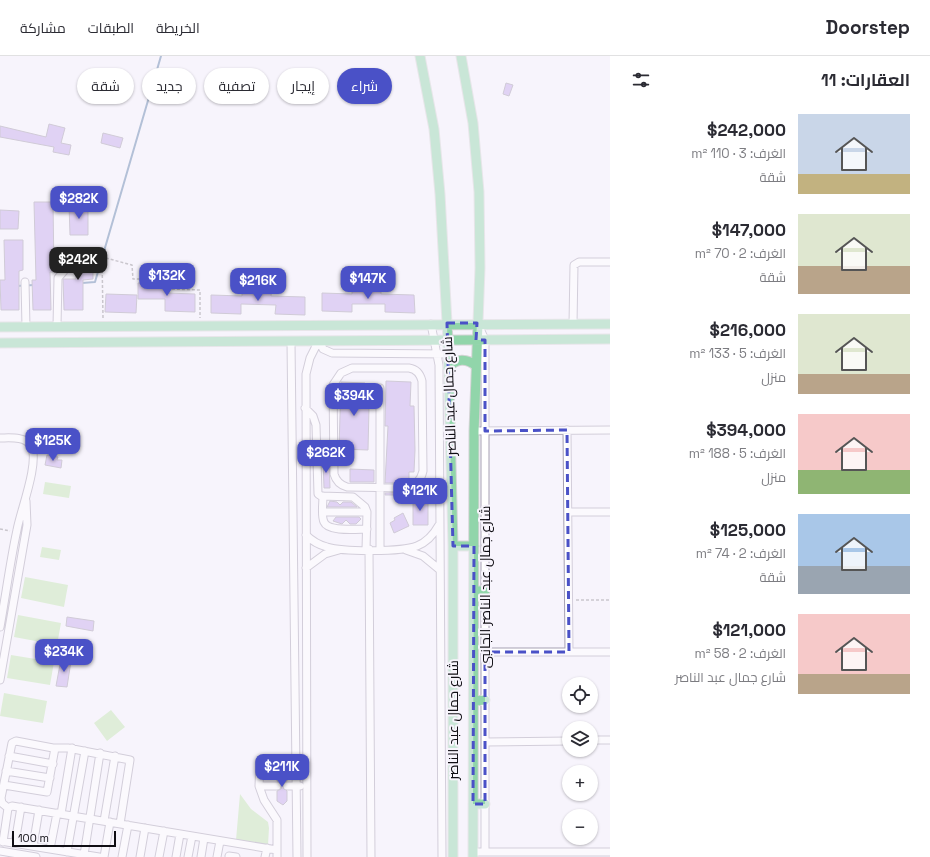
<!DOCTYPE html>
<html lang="ar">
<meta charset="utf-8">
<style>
:root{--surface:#fff;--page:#f7f7f7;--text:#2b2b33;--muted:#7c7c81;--line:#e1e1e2;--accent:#4a51c7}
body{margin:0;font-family:"Space Grotesk",Cairo,sans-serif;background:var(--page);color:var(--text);direction:rtl;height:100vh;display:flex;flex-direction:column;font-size:15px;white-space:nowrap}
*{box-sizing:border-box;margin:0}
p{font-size:13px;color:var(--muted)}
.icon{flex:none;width:22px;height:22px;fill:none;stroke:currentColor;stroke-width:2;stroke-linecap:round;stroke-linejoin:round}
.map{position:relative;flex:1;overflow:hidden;direction:ltr}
.panel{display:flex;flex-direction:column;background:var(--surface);width:320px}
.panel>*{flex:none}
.top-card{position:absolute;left:12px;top:12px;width:380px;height:36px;direction:rtl;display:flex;gap:8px}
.buttons{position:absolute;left:562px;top:621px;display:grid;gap:8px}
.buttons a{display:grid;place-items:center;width:36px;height:36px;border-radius:50%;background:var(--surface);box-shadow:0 1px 3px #0004;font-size:20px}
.scale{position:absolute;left:12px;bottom:10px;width:104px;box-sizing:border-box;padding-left:4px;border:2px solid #100e14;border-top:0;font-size:11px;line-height:14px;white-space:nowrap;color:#100e14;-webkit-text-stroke:3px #f7f4fc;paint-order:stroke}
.price{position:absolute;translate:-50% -34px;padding:0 9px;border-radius:8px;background:var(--accent);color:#fff;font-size:13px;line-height:26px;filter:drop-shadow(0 1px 2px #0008)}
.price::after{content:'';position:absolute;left:50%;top:24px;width:12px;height:9px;margin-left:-6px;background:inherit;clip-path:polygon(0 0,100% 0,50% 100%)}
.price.current{background:#222;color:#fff}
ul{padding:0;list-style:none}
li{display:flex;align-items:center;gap:12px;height:100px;padding:0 20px}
li span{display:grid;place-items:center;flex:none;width:112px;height:80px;border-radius:0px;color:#555}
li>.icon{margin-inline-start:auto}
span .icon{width:48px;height:48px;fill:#fffc;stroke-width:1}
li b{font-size:17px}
h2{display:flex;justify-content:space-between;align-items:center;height:48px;padding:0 20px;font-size:17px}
.tag{padding:0 14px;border-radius:18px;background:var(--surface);box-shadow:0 1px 3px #0004;font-size:14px;line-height:36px}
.tag.current{background:var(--accent);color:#fff}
header{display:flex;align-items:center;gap:24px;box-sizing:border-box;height:56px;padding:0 20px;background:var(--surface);border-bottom:1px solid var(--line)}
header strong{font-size:19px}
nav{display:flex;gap:22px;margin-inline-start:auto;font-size:14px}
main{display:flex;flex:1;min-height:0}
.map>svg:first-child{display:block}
</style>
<header>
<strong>Doorstep</strong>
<nav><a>الخريطة</a><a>الطبقات</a><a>مشاركة</a></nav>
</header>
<main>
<section class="panel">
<h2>العقارات: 11<svg class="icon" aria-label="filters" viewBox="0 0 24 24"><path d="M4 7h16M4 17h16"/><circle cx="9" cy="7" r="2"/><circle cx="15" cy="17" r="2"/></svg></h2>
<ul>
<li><span style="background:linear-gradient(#c9d6e8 75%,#c2b280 0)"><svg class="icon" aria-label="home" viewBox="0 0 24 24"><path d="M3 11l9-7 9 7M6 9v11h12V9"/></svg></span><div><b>$242,000</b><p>الغرف: 3 · 110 m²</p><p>شقة</p></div></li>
<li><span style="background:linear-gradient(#dfe7d0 65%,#b9a48a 0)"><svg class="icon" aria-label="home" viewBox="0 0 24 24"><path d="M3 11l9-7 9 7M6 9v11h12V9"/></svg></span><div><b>$147,000</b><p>الغرف: 2 · 70 m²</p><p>شقة</p></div></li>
<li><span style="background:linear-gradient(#dfe7d0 75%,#b9a48a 0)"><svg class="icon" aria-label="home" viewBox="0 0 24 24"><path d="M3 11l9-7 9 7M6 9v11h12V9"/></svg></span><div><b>$216,000</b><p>الغرف: 5 · 133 m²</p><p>منزل</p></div></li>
<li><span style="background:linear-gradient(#f6c9c9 70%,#8fb573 0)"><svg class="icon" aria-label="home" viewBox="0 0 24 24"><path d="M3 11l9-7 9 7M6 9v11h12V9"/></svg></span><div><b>$394,000</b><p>الغرف: 5 · 188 m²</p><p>منزل</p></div></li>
<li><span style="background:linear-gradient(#a9c7e8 65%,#9aa5b1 0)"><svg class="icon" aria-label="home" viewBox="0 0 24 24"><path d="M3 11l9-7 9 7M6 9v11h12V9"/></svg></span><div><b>$125,000</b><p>الغرف: 2 · 74 m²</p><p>شقة</p></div></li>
<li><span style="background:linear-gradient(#f6c9c9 75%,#b9a48a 0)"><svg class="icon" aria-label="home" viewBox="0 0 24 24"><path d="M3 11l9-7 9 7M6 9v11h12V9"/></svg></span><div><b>$121,000</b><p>الغرف: 2 · 58 m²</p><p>شارع جمال عبد الناصر</p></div></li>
</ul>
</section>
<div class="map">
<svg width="610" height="801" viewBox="0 0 610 801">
<rect width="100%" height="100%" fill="#f7f4fc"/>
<!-- green -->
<path fill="#c1e5b0" d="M 45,426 L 71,430 L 69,442 L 43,438 Z
M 42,491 L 61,494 L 59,504 L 40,501 Z
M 25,521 L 68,529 L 64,551 L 21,542 Z
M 18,559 L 61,567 L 57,589 L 14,581 Z
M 11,599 L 54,606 L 50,629 L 7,622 Z
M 4,637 L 47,645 L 43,667 L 0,660 Z
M 111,654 L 125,671 L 107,685 L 94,667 Z
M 240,738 L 251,753 L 268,766 L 269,772 L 268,789 L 236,784 Z"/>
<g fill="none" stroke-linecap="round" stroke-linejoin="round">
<!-- stream -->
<path stroke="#6082ac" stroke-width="2" d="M 82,227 L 95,226 L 161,0
M 16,230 L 34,229"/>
</g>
<!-- building -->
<path fill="#c3a8eb" stroke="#a099ab" d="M 506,27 L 513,29 L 509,40 L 503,38 Z
M 49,68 L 65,72 L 61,87 L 71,89 L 69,99 L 53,96 L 54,91 L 0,81 L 0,70 L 46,81 Z
M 103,77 L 123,82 L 120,92 L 101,87 Z
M 34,146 L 53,146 L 54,216 L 50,216 L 51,254 L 33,254 L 32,224 L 36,224 Z
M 88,148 L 88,179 L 70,179 L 69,149 Z
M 0,154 L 19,155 L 18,173 L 0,173 Z
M 4,184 L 23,184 L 23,214 L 19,215 L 19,254 L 1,254 L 0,224 L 5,224 Z
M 75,194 L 93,194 L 93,223 L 83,224 L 83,254 L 64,254 L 63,223 L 76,223 Z
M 157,226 L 167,226 L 167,237 L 195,238 L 195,256 L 165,255 L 165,243 L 138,243 L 138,227 Z
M 352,229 L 381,230 L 381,238 L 414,239 L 415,257 L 385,256 L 385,248 L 352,248 L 352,256 L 322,255 L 322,237 L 352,238 Z
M 242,230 L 272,230 L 271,240 L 305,241 L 305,259 L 275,258 L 276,249 L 241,248 L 241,258 L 211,257 L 211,239 L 242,240 Z
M 106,238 L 137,239 L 136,257 L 105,256 Z
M 386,325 L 411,326 L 410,350 L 414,350 L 415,394 L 414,416 L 409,416 L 409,426 L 405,427 L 385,427 L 388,370 L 385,370 Z
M 341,326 L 365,327 L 364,352 L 369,352 L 368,394 L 339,393 Z
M 47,399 L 58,401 L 57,404 L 62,404 L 61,412 L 45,409 Z
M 323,403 L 329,403 L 330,432 L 324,432 Z
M 350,413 L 374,414 L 374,426 L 350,426 Z
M 410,436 L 410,439 L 385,439 L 385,437 Z
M 413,442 L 428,442 L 428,469 L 413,469 Z
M 330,445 L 337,446 L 340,449 L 343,446 L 351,446 L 357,451 L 327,451 Z
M 403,457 L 409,470 L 394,477 L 390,467 L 395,464 L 394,462 Z
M 336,461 L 359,461 L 361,463 L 356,468 L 350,468 L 346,464 L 342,468 L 333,465 Z
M 67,561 L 94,565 L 93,575 L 66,570 Z
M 61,603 L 71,605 L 67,631 L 56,630 Z
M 277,716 L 287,716 L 287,725 L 283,727 L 282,730 L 287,735 L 287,745 L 283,749 L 277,745 L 277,735 L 281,733 L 282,730 L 277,725 Z"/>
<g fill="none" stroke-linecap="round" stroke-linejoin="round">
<!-- minor casing -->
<g stroke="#a6a0b2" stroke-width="9">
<path id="minor" d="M 25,226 L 26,271
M 431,268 L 439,309 L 442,801
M 478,268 L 485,284 L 485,796
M 573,268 L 574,209 L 579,206 L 610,206
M 57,270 L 58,222 L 64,215 L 64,197
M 291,286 L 297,801
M 320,286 L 323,293 L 332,297 L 448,298
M 352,312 L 409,312 C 416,313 420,317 422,325 L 423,415 C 421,424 415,430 406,432 L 347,431 C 340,429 336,425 334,418 L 333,329 L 341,317 Z
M 305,352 L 313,360 L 316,369 L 318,438 L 321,440 L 353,441 L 365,451 L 367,456 L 366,493
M 567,374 L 569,596
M 474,375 L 610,374
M 0,382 C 10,382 25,380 31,390 C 40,406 20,456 17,474 C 10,506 6,538 0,571
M 323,440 C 323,448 321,460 324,466 C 328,476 357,473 367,473
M 323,456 L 367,456
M 568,456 L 610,456
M 306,479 C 312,485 319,489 327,491 C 343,496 402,496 417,490 C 427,486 434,478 439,469
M 369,493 L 371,801
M 380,493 L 380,332
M 406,494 L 423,500 L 440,514
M 306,512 L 325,498 L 339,494
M 485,596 L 610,596
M 0,624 L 27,469 L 26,445
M 591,684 L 610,684
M 485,686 L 569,685
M 9,700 L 53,708
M 260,705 L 259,730 L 264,744 L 277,764 L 277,801
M 6,715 L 50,722
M 4,729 L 47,736 L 55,692
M 259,730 L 277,730
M 287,730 L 300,730
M 8,752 L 2,747 L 1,742 L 12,687 L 16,685 L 53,692 L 68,692 L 130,704 L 120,768
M 61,758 L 72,692
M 104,765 L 115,700
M 0,785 L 99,801
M 3,786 L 8,752 L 12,750 L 277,794
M 15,787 L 21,751
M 33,790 L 39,754
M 50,793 L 57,757
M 0,795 L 36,801
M 67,796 L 85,695
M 473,796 L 610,796
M 84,799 L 100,697
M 229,800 L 236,801
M 104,801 L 110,766
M 122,801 L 128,769
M 140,801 L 145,772
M 159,801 L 164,775
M 176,801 L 180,778
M 188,801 L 192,780
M 201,801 L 204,782
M 217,801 L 220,785
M 265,801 L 267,792
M 307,801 L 306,318 L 310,302 L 318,286"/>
</g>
<!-- major casing -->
<g stroke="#d4d4d5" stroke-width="11">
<path id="major" d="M 420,0 L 434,73 L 440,138 L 448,285 L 453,490 L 453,801
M 461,0 L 473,67 L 479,136 L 480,212 L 474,375 L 473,801
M 0,271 L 610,268
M 0,287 L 610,283
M 448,312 C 456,302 467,302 476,310
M 453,490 L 474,490
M 474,535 L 485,535
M 474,645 L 485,644
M 473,748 L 485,748"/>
</g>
<!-- path -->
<path stroke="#918e95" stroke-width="1.5" stroke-dasharray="3 2" stroke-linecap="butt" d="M 103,262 L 102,201 L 132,209 L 133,223 L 170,223 L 170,233 L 200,234 L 200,262
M 0,473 L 10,475
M 576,544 L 610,544"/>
<!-- minor -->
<use href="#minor" stroke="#fff" stroke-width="7"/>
<!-- major -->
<use href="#major" stroke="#91d5aa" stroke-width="9"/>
</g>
<!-- marked area -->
<path d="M0 0H610V801H0ZM 447,267 L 477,267 L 476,284 L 485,284 L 485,375 L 567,374 L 569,596 L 485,596 L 485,748 L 473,748 L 474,490 L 453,490 Z" fill="#f7f4fc" fill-opacity=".55" fill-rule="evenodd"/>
<path fill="none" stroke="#4a51c7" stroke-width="3" stroke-dasharray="8 5" stroke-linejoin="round" d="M 447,267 L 477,267 L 476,284 L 485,284 L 485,375 L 567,374 L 569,596 L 485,596 L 485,748 L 473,748 L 474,490 L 453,490 Z"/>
<g text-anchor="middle" stroke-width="4" stroke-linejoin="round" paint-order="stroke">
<!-- street labels -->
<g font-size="14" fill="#100e14" stroke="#f7f4fc">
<text transform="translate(449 340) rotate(-92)" y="5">شارع جمال عبد الناصر</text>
<text transform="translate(485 531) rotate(-90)" y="5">شارع جمال عبد الناصر الجانبى</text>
<text transform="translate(453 664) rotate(-90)" y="5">شارع جمال عبد الناصر</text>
</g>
</g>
</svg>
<div class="buttons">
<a><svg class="icon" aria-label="locate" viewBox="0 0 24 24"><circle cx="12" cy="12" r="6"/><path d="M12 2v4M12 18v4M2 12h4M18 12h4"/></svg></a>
<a><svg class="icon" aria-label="layers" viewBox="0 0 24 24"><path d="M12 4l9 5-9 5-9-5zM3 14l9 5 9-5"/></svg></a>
<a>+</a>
<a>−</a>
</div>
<div class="scale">100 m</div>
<b class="price" style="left:79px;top:164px">$282K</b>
<b class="price current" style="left:78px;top:225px">$242K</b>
<b class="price" style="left:167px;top:241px">$132K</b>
<b class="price" style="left:368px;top:244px">$147K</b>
<b class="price" style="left:258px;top:246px">$216K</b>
<b class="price" style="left:354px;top:361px">$394K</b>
<b class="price" style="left:53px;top:406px">$125K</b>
<b class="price" style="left:326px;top:418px">$262K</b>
<b class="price" style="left:420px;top:456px">$121K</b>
<b class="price" style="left:64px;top:617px">$234K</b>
<b class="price" style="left:282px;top:732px">$211K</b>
<div class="top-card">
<a class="tag current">شراء</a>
<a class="tag">إيجار</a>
<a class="tag">تصفية</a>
<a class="tag">جديد</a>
<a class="tag">شقة</a>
</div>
</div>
</main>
